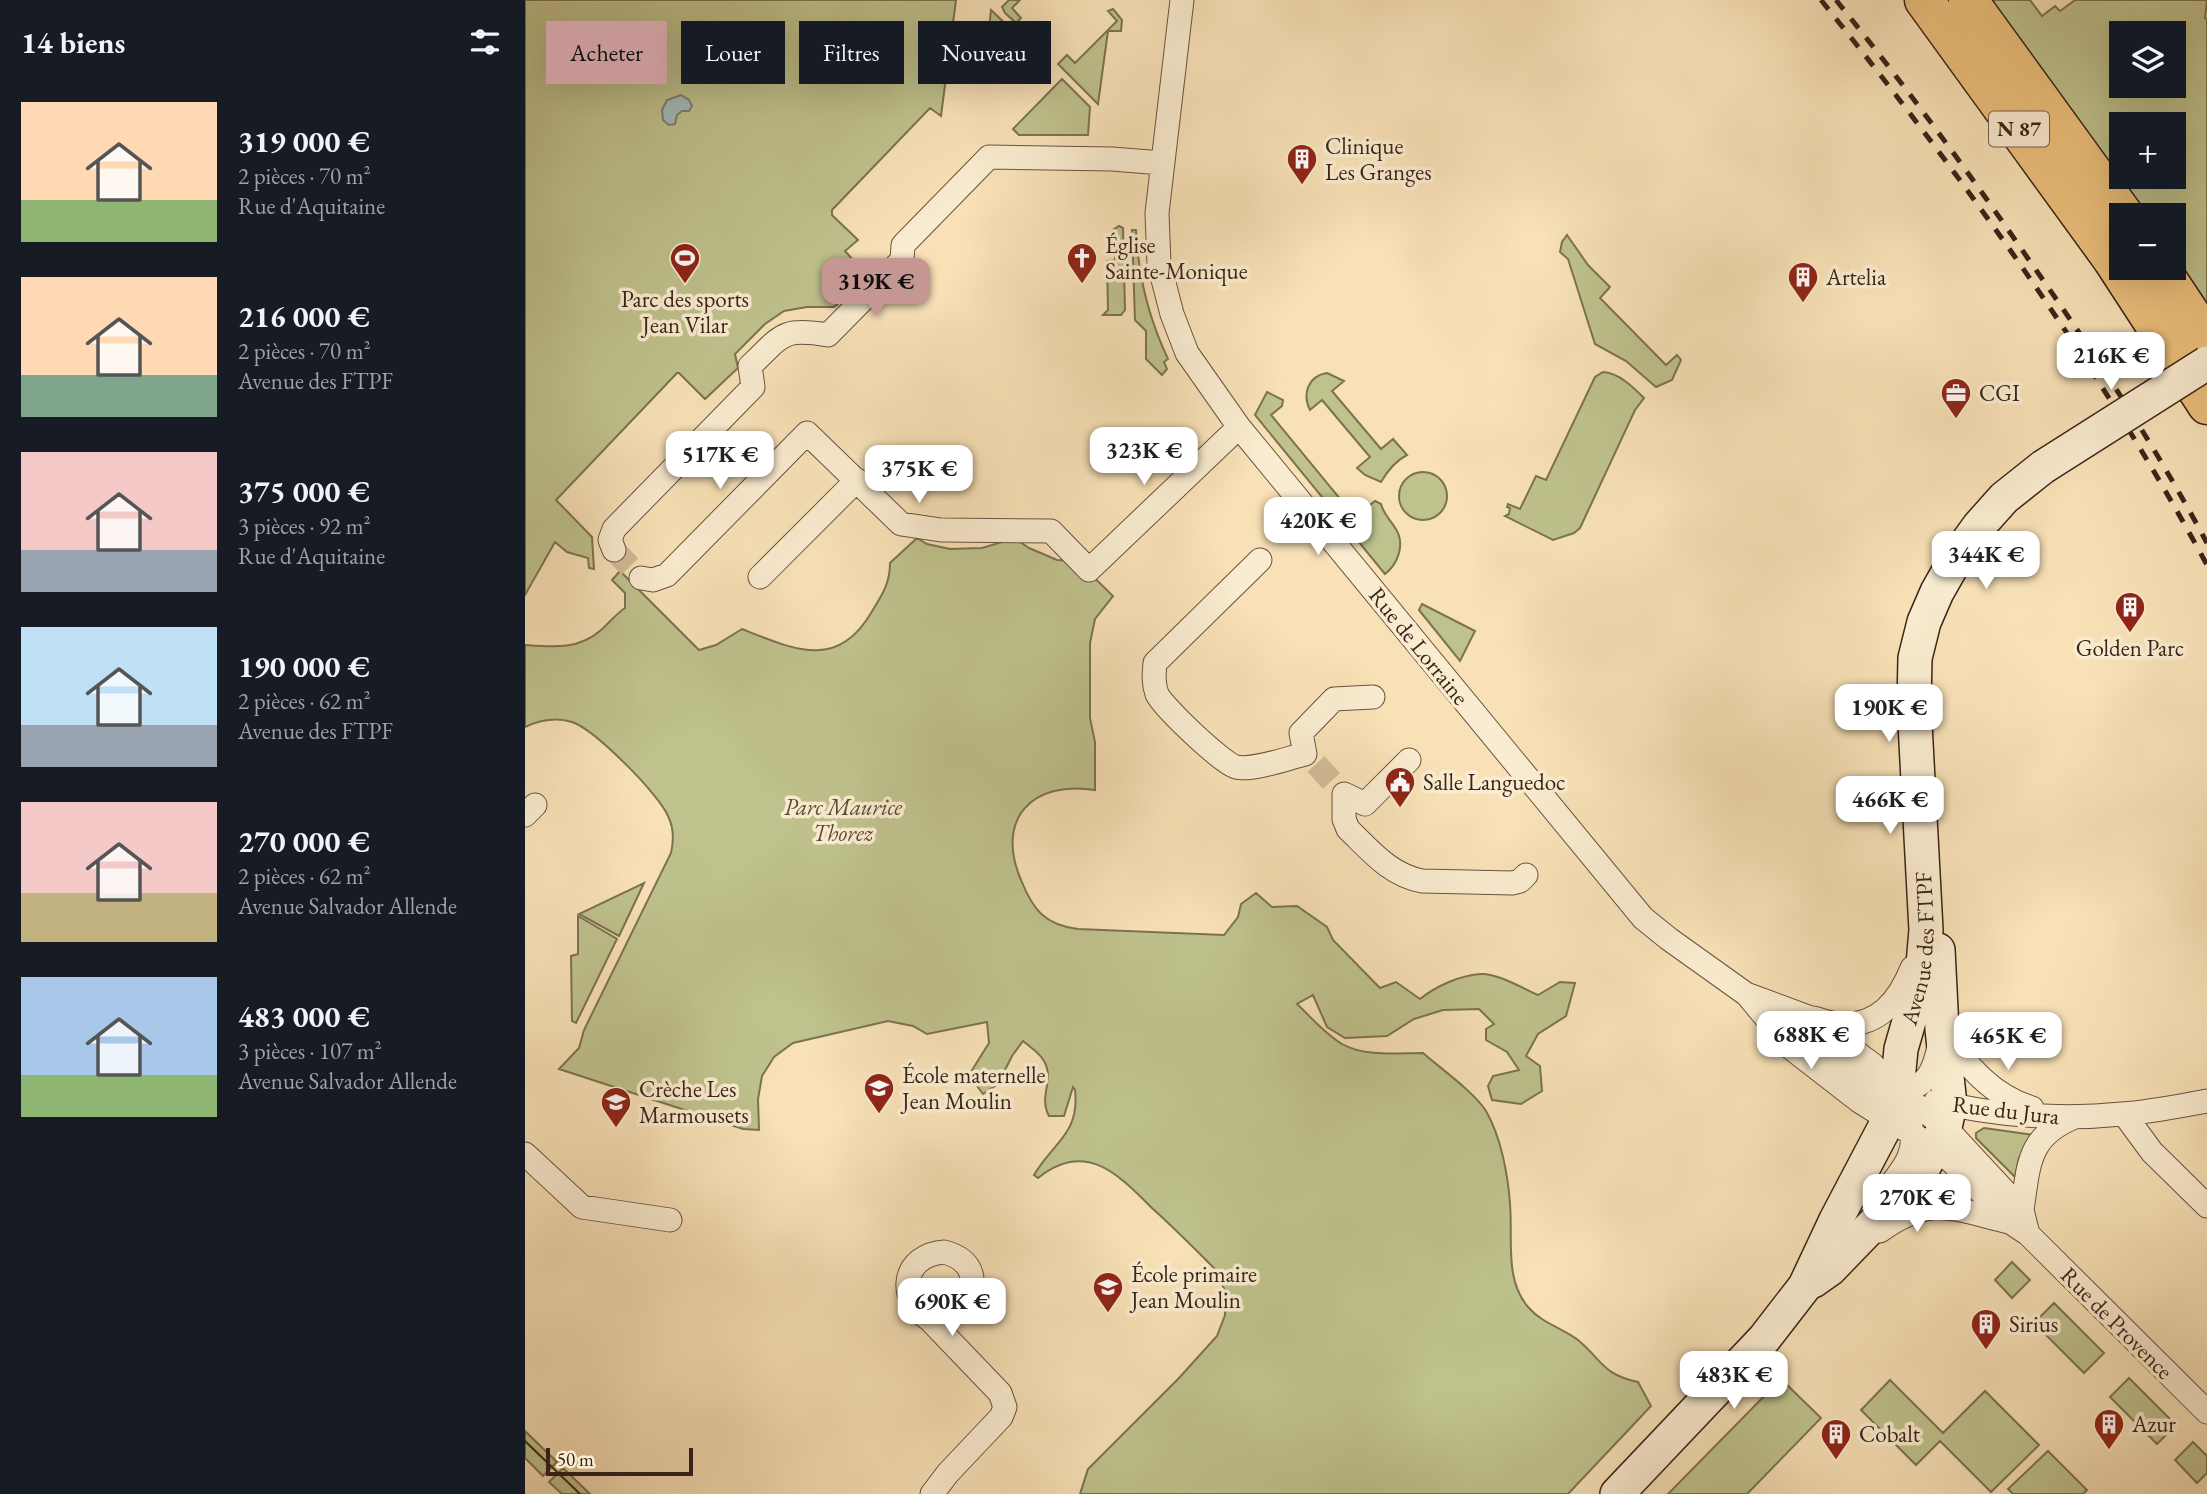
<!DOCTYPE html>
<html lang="fr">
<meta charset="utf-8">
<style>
:root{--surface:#171b24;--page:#242831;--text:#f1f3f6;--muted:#9ea1a6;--accent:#c59692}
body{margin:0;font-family:"EB Garamond",serif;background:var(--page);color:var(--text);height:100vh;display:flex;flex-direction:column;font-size:26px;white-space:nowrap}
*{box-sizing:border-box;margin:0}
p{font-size:23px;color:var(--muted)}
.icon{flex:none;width:38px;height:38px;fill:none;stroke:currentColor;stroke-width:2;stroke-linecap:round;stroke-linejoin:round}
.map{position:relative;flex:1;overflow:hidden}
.sheet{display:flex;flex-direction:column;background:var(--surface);width:525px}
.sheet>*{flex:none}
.banner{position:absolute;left:21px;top:21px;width:665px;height:63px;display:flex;gap:14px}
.tools{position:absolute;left:1584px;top:21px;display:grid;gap:14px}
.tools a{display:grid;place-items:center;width:77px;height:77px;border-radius:0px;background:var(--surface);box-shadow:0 7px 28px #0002;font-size:35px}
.scale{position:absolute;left:21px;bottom:18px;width:147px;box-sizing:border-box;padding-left:7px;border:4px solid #3a2318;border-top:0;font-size:19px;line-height:24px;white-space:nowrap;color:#3a2318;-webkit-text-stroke:5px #faecd0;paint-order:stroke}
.price{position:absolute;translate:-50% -60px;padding:0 16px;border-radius:14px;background:#fff;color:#222;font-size:23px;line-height:46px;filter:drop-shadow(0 2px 4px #0008)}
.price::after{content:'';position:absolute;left:50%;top:42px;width:21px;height:16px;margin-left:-10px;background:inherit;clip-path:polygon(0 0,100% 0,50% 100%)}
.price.current{background:var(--accent);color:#111}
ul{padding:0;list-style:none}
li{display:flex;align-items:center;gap:21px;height:175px;padding:0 21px}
li span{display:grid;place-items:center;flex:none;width:196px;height:140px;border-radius:0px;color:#555}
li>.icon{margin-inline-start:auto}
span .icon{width:84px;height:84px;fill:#fffc;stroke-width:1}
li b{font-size:30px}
h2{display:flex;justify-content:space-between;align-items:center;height:84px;padding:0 21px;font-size:30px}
.pill{padding:0 24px;border-radius:0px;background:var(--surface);box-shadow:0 7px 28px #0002;font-size:24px;line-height:63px}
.pill.current{background:var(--accent);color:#111}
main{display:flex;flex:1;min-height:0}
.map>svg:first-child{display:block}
</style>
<main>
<section class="sheet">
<h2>14 biens<svg class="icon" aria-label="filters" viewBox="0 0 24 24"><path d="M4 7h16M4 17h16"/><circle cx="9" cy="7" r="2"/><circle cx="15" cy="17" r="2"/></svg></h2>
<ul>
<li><span style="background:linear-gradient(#ffd9b3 70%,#8fb573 0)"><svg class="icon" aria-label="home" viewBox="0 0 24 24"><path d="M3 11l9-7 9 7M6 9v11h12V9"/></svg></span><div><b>319 000 €</b><p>2 pièces · 70 m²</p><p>Rue d'Aquitaine</p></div></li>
<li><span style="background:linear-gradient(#ffd9b3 70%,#7fa58c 0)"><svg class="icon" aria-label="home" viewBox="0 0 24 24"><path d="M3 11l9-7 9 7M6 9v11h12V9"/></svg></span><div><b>216 000 €</b><p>2 pièces · 70 m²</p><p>Avenue des FTPF</p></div></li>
<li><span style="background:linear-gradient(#f6c9c9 70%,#9aa5b1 0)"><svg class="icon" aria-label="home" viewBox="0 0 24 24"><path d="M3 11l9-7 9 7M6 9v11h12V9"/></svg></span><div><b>375 000 €</b><p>3 pièces · 92 m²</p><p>Rue d'Aquitaine</p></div></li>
<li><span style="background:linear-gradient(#bfe0f5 70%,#9aa5b1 0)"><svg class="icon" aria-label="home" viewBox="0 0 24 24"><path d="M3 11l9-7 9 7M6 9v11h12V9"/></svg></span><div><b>190 000 €</b><p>2 pièces · 62 m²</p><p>Avenue des FTPF</p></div></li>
<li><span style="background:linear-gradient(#f6c9c9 65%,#c2b280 0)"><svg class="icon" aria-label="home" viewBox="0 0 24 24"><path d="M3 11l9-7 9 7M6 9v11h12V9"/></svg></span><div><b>270 000 €</b><p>2 pièces · 62 m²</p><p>Avenue Salvador Allende</p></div></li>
<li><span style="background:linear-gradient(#a9c7e8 70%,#8fb573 0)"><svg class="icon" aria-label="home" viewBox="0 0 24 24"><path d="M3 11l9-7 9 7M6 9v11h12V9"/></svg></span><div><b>483 000 €</b><p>3 pièces · 107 m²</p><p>Avenue Salvador Allende</p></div></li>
</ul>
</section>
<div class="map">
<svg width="1682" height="1494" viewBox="0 0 1682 1494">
<rect width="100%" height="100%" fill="#f8e1b7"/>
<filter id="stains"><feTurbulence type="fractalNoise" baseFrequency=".00286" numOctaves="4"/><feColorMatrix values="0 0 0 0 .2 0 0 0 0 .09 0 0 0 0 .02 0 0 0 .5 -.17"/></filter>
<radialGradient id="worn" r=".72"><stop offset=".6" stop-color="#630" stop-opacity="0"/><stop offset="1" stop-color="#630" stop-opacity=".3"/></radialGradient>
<!-- green -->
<path fill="#bfc28d" stroke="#7c7252" stroke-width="2" fill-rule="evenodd" d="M 0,0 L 431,0 L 416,116 L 405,108 L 307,210 L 307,215 L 333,240 L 320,251 L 329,261 L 315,302 L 309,307 L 282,307 L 259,311 L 240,324 L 210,354 L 213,368 L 180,399 L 154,373 L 152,373 L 31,500 L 67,537 L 69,569 L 64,568 L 63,558 L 42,552 L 30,542 L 0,595 Z
M 484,0 L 495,0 L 487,8 L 496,18 L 491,23 L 480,13 L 477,7 Z
M 1463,0 L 1505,0 L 1517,16 L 1530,6 L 1535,11 L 1550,0 L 1682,0 L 1680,18 L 1682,19 L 1682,303 L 1649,255 L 1648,215 L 1621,215 ZM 1596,33 L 1648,33 L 1648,86 L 1596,86 ZM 1596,124 L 1648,124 L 1648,177 L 1596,177 Z
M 588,9 L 597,20 L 596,31 L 583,31 L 573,104 L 533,64 L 542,55 L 550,63 L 592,21 L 583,11 Z
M 466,10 L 486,29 L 469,43 L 463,38 Z
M 537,79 L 565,107 L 563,135 L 494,135 L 488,129 Z
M 594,226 L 598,228 L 600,310 L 596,315 L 578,315 L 583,310 L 582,261 L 590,260 L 590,236 L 586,236 L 586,231 Z
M 607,230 L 611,230 C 613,275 624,319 643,359 L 639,362 L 642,369 L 637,375 L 621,359 L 621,331 L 610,320 Z
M 1042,235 L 1063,265 L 1085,287 L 1075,298 L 1141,365 L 1152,355 L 1156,360 L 1147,380 L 1131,387 L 1101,361 L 1070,344 L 1043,259 L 1035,252 L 1037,242 Z
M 1078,372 C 1094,373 1108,387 1119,398 L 1110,410 L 1055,528 L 1049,533 L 1028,540 L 980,516 L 984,514 L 985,508 L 982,507 L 983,504 L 995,509 L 1011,476 L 1021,480 L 1070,377 Z
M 802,373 L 819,381 L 807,391 L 856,449 L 868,439 L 882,455 C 870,461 863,470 856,482 L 840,475 L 832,468 L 845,457 L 797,400 L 785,410 C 777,394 783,376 802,373 Z
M 742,392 L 758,400 L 757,406 L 746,415 L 830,517 L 850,501 L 856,504 C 859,516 868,522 873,533 C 879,547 872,565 860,574 L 730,415 Z
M874 496a24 24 0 1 1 48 0a24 24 0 1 1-48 0Z
M 392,538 L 402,544 L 425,549 L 457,548 L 477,542 L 495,542 L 504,548 L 532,560 L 552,561 L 588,596 L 570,619 L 565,643 L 565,718 L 570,742 L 570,790 C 507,780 470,819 496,880 C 508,910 520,925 553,929 L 699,935 L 713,917 L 716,904 L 731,893 L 747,907 L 772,906 L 802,927 L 808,940 L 855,988 L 871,982 L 895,999 C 911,986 936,975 956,974 C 972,973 999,989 1013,995 L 1035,982 L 1050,983 L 1041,1016 L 1013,1034 L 1001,1056 L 1015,1066 L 1017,1091 L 996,1104 L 967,1100 L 963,1086 L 968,1076 L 994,1070 L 982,1052 L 961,1040 L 961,1029 L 969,1024 L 954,1009 L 918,1010 L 889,1019 L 862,1036 L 820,1038 L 802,1027 L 788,995 L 772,1004 C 786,1017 800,1034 817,1044 C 840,1057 872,1053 898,1053 C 915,1068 949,1092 961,1111 C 976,1137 983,1175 985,1204 C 988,1238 979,1281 1004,1308 C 1017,1323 1037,1328 1053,1340 C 1078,1361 1077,1374 1113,1382 L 1126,1406 L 1043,1494 L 555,1494 L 563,1469 L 654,1378 L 692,1336 L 700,1315 L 700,1291 L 691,1270 L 683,1262 C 665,1244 647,1226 628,1209 C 594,1175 561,1139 513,1178 L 509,1175 C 528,1142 555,1134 550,1090 L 548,1087 L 539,1116 L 524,1116 C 513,1096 530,1080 519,1061 C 515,1053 505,1047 498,1041 L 487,1056 L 473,1084 L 458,1094 L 444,1075 L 464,1043 L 462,1022 L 402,1034 L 388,1026 L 363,1021 L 268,1043 L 249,1057 L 237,1076 L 233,1099 L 234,1130 L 218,1129 L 34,1069 L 54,1048 L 59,1030 L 146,853 C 149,840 149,828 143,816 C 134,794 69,729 47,722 C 31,717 15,720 0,727 L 0,645 C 27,647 54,650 76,630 C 84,623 92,613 100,608 L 100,593 L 87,580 L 95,571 L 174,650 L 191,645 L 217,629 C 268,649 312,671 346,613 C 357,595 365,584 365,563 Z
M 897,604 L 950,631 L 935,661 L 894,610 Z
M 119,883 L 94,936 L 54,914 Z
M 53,916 L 92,939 L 51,1023 L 47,1021 L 46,956 L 53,954 Z
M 1459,1128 L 1509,1135 L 1494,1158 L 1490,1177 L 1451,1138 L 1451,1133 Z
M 1487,1262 L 1505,1280 L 1487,1298 L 1470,1280 Z
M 1529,1303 L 1579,1353 L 1559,1373 L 1509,1323 Z
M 1604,1378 L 1651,1425 L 1632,1444 L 1585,1397 Z
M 1256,1379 L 1296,1418 L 1222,1494 L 1143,1494 Z
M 1365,1380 L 1418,1433 L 1460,1391 L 1514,1445 L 1466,1492 L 1415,1441 L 1391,1465 L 1336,1410 Z
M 0,1431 L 32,1462 L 18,1476 L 0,1458 Z
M 1668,1442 L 1682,1456 L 1682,1473 L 1672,1483 L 1650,1460 Z
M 1523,1451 L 1562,1490 L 1558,1494 L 1488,1494 L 1483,1489 Z
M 38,1468 L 65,1494 L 37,1494 L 24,1482 Z"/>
<!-- water -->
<path fill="#a3bbb9" stroke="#797e79" stroke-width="2" d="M 156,95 L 164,100 L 167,106 L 164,111 L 157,111 L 152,115 L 150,124 L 144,125 L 138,120 L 137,110 L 142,100 Z"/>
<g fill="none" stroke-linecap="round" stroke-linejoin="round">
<!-- street-tunnel -->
<path stroke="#d2bb97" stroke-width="23" stroke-dasharray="23 11" stroke-linecap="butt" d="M 89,550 L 116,578
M 791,764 L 811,786"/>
<!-- street casing -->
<g stroke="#6a5240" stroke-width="25">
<path id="street" d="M 657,0 L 632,213 L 634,264 L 647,314 L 662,353 L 714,427 L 1118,918 L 1144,939 L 1221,994 L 1283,1017 L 1347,1064 L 1372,1090 L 1420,1127 L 1497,1210 L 1503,1234
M 89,550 L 85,540 L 89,529 L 228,387 L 225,366 C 257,336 256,327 303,335 L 377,260 L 378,245 L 464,157 L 587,159 L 637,163
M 735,560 L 630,663 C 629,674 628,683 632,694 C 638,707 697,763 711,767 C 728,771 763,758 780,754 L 776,733 L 809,699 L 848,697
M 235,577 L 332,480
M 116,578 L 128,580 L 142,575 L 282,433 L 376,524 L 416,530 L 526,531 L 564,570 L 714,427
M 884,760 L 840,804 L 819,794 L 819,819 L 823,829 C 846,851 865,875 897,881 L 987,883 L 995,881 L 1001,875
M 0,815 L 10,805
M 1223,996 L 1267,1049 L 1334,1101 L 1410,1148 L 1427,1162 L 1485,1222 L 1503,1234 L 1682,1412
M 1288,1018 C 1297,1020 1306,1024 1315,1024 C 1354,1027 1374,1000 1387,968
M 1419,1032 C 1441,1065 1467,1096 1507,1108
M 1306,1059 C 1317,1068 1329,1079 1342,1084 C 1353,1089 1363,1090 1375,1090 C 1402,1088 1409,1071 1414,1046
M 1411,1101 C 1468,1116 1539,1120 1597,1114 C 1626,1112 1654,1106 1682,1101
M 1599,1114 L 1627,1152 L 1682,1206
M 0,1154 L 57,1207 L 145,1220
M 1361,1190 C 1379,1169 1395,1149 1384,1121
M 1497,1210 C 1504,1165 1502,1136 1550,1117
M 1355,1231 C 1407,1194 1428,1209 1484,1222
M 419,1252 C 469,1265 444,1316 405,1320 C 370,1298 378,1255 419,1252 Z
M 405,1320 L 475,1393 L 480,1407 L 476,1417 L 423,1473 L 407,1494"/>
</g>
<!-- secondary casing -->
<g stroke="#3a2318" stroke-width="36">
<g id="secondary">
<path d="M 1288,1281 L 1305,1269 L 1393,1178 L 1420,1127 L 1425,1105 L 1417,1029 L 1413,950"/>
<path id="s1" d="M 1092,1494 L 1239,1339 L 1280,1286 L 1311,1220 L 1364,1119 L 1372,1090 L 1376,1049 L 1397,976 L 1401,930 L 1389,705 L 1390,658 L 1399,622 L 1412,592 L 1433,555 L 1454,526 L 1479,498 L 1518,467"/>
</g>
</g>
<!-- highway casing -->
<g stroke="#3a2318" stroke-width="41">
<path id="highway" d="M 1399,0 L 1587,259 L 1682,405
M 1443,0 L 1599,215
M 1635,268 L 1682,339"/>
</g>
<!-- street -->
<use href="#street" stroke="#faecd0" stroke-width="23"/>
<!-- secondary -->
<use href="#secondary" stroke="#faecd0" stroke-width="33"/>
<!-- highway -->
<use href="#highway" stroke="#ecc07c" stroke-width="38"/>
<!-- tram -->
<path stroke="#3a2318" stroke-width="2" d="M 0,1441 L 55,1494"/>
<!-- rail -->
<path stroke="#3a2318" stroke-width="5" stroke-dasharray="12 12" stroke-linecap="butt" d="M 1296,0 C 1439,178 1573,364 1682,565
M 1311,0 C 1379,84 1443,171 1504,260 C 1568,351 1629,444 1682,543"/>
<!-- secondary-bridge casing -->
<g stroke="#3a2318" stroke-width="36" stroke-linecap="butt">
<path id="secondary-bridge" d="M 1518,467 L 1682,363"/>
</g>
<!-- secondary-bridge -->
<use href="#secondary-bridge" stroke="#faecd0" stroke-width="33"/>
</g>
<!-- icons -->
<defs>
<g id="building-pin" transform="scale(1.575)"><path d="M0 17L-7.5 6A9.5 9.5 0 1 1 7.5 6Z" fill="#8f2418" stroke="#faecd0"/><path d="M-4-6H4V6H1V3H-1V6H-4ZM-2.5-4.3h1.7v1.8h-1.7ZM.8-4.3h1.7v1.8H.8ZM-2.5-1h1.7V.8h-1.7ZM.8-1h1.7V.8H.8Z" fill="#fff"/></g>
<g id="stadium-pin" transform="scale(1.575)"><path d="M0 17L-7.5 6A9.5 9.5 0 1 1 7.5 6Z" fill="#8f2418" stroke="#faecd0"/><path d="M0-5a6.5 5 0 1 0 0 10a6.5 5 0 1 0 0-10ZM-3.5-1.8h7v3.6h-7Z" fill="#fff"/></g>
<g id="church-pin" transform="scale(1.575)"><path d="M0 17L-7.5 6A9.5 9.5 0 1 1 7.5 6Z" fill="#8f2418" stroke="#faecd0"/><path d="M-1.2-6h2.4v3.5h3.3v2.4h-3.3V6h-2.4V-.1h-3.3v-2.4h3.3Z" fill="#fff"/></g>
<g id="office-pin" transform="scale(1.575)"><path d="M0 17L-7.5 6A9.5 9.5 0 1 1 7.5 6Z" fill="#8f2418" stroke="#faecd0"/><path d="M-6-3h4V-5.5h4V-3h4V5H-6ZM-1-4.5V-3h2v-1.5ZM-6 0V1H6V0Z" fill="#fff"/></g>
<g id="civic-pin" transform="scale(1.575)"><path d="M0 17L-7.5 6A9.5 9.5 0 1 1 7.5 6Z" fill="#8f2418" stroke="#faecd0"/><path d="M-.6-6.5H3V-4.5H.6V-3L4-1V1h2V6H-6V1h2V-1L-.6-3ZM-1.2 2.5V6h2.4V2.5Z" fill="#fff"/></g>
<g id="school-pin" transform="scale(1.575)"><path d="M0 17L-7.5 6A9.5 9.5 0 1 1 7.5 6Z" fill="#8f2418" stroke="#faecd0"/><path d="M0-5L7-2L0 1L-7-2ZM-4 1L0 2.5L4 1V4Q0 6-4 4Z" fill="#fff"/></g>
</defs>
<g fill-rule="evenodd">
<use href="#building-pin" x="777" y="159"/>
<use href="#stadium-pin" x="160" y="258"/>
<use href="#church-pin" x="557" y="258"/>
<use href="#building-pin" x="1278" y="277"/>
<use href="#office-pin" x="1431" y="393"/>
<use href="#building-pin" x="1605" y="607"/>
<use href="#civic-pin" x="875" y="782"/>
<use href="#school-pin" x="354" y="1088"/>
<use href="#school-pin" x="91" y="1102"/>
<use href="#school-pin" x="583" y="1287"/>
<use href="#building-pin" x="1461" y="1324"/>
<use href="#building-pin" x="1584" y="1424"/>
<use href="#building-pin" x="1311" y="1434"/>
</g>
<g text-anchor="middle" stroke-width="7" stroke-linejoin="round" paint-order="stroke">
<!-- shield labels -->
<rect fill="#faecd0" stroke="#745f4f" stroke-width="2" x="1464" y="111.5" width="60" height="35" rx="5"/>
<g font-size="21" font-weight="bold" fill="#3a2318">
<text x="1494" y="136">N 87</text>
</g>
<!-- poi labels -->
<g font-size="23" fill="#3a2318" stroke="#faecd0" text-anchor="start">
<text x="800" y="154">Clinique<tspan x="800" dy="26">Les Granges</tspan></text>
<text x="580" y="253">Église<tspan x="580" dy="26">Sainte-Monique</tspan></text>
<text x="1301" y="285">Artelia</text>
<text x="160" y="307" text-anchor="middle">Parc des sports<tspan x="160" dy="26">Jean Vilar</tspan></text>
<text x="1454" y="401">CGI</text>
<text x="1605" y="656" text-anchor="middle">Golden Parc</text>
<text x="898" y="790">Salle Languedoc</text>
<text x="377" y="1083">École maternelle<tspan x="377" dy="26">Jean Moulin</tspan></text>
<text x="114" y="1097">Crèche Les<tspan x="114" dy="26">Marmousets</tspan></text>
<text x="606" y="1282">École primaire<tspan x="606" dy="26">Jean Moulin</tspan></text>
<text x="1484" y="1332">Sirius</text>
<text x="1607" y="1432">Azur</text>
<text x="1334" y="1442">Cobalt</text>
</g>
<!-- street labels -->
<g font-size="23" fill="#3a2318" stroke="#faecd0">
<text transform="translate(894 646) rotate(51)" y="8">Rue de Lorraine</text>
<text dy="8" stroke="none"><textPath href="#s1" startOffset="642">Avenue des FTPF</textPath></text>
<text transform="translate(1481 1110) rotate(7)" y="8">Rue du Jura</text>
<text transform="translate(1592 1323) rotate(45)" y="8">Rue de Provence</text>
</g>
<!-- park labels -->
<g font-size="23" font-style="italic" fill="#5b4b35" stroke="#faecd0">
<text x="318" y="815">Parc Maurice<tspan x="318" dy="26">Thorez</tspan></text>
</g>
</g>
<rect width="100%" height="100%" filter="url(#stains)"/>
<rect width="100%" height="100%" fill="url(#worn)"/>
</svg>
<div class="tools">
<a><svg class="icon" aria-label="layers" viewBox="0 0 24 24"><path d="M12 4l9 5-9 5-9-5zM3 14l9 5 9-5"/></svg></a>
<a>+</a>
<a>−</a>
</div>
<div class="scale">50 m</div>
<b class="price current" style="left:351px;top:318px">319K €</b>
<b class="price" style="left:1586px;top:392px">216K €</b>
<b class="price" style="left:619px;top:487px">323K €</b>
<b class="price" style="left:195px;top:491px">517K €</b>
<b class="price" style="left:394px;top:505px">375K €</b>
<b class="price" style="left:793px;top:557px">420K €</b>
<b class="price" style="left:1461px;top:591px">344K €</b>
<b class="price" style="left:1364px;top:744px">190K €</b>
<b class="price" style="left:1365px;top:836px">466K €</b>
<b class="price" style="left:1286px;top:1071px">688K €</b>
<b class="price" style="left:1483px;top:1072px">465K €</b>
<b class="price" style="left:1392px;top:1234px">270K €</b>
<b class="price" style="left:427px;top:1338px">690K €</b>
<b class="price" style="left:1209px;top:1411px">483K €</b>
<div class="banner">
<a class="pill current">Acheter</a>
<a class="pill">Louer</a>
<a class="pill">Filtres</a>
<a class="pill">Nouveau</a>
</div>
</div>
</main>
